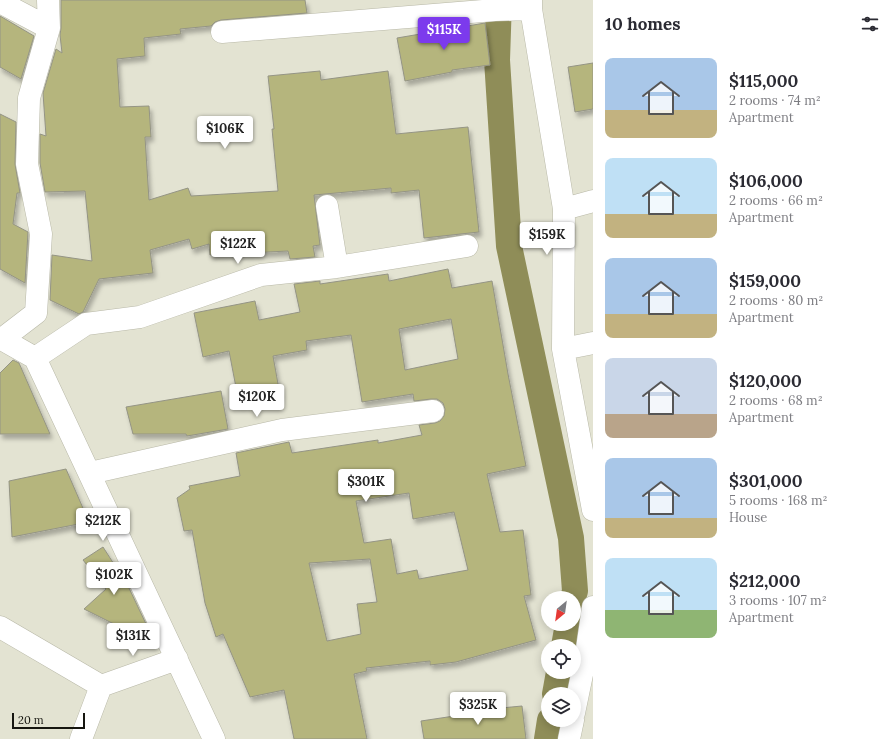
<!DOCTYPE html>
<meta charset="utf-8">
<style>
:root{--surface:#fff;--page:#f7f7f7;--text:#2b2b33;--muted:#7c7c81;--accent:#7c3aed}
body{margin:0;font-family:Lora,serif;background:var(--page);color:var(--text);height:100vh;display:flex;flex-direction:column;font-size:15px;white-space:nowrap}
*{box-sizing:border-box;margin:0}
p{font-size:13px;color:var(--muted)}
.icon{flex:none;width:22px;height:22px;fill:none;stroke:currentColor;stroke-width:2;stroke-linecap:round;stroke-linejoin:round}
.map{position:relative;flex:1;overflow:hidden}
.details{display:flex;flex-direction:column;background:var(--surface);width:300px}
.details>*{flex:none}
.needle{width:26px;rotate:209deg}
.fabs{position:absolute;left:541px;top:591px;display:grid;gap:8px}
.fabs a{display:grid;place-items:center;width:40px;height:40px;border-radius:50%;background:var(--surface);box-shadow:0 2px 10px #0003;font-size:20px}
.scale{position:absolute;left:12px;bottom:10px;width:73px;box-sizing:border-box;padding-left:4px;border:2px solid #161610;border-top:0;font-size:11px;line-height:14px;white-space:nowrap;color:#161610;-webkit-text-stroke:3px #e3e3d2;paint-order:stroke}
.price{position:absolute;translate:-50% -34px;padding:0 9px;border-radius:4px;background:#fff;color:#222;font-size:13px;line-height:26px;filter:drop-shadow(0 1px 2px #0008)}
.price::after{content:'';position:absolute;left:50%;top:24px;width:12px;height:9px;margin-left:-6px;background:inherit;clip-path:polygon(0 0,100% 0,50% 100%)}
.price.current{background:var(--accent);color:#fff}
ul{padding:0;list-style:none}
li{display:flex;align-items:center;gap:12px;height:100px;padding:0 12px}
li span{display:grid;place-items:center;flex:none;width:112px;height:80px;border-radius:8px;color:#555}
li>.icon{margin-inline-start:auto}
span .icon{width:48px;height:48px;fill:#fffc;stroke-width:1}
li b{font-size:17px}
h2{display:flex;justify-content:space-between;align-items:center;height:48px;padding:0 12px;font-size:17px}
main{display:flex;flex:1;min-height:0}
.map>svg:first-child{display:block}
</style>
<main>
<div class="map">
<svg width="593" height="739" viewBox="0 0 593 739">
<defs>
<filter id="shadow"><feDropShadow dx="2.5" dy="4.5" stdDeviation="2" flood-color="#0004"/></filter>
</defs>
<rect width="100%" height="100%" fill="#e3e3d2"/>
<g fill="none" stroke-linecap="round" stroke-linejoin="round">
<!-- canal -->
<path stroke="#8f8d58" stroke-width="26" d="M 499,0 L 497,60 L 509,246 L 571,538 L 575,591 L 573,598
M 564,646 L 568,624
M 555,694 L 559,672
M 547,739 L 550,720"/>
</g>
<!-- building -->
<path fill="#b5b57d" stroke="#949485" fill-rule="evenodd" filter="url(#shadow)" d="M 61,0 L 305,0 L 307,13 L 221,20 L 215,22 L 211,26 L 180,29 L 181,34 L 144,38 L 145,56 L 117,59 L 120,107 L 149,106 L 151,137 L 145,137 L 149,200 L 188,188 L 191,196 L 278,191 L 272,129 L 274,129 L 268,76 L 320,71 L 321,80 L 388,71 L 396,134 L 468,127 L 479,232 L 424,238 L 419,190 L 391,193 L 391,188 L 314,195 L 320,245 L 313,246 L 315,257 L 290,259 L 288,251 L 210,255 L 209,244 L 192,249 L 189,239 L 150,250 L 153,273 L 99,279 L 83,312 L 79,314 L 50,300 L 52,255 L 92,261 L 85,191 L 45,192 L 40,163 L 40,134 L 46,136 L 43,93 L 56,49 L 62,53 L 60,35 L 61,28 Z
M 0,16 L 34,36 L 21,79 L 0,67 Z
M 485,23 L 490,65 L 452,70 L 452,72 L 405,81 L 397,38 Z
M 593,63 L 593,109 L 575,112 L 568,67 Z
M 0,114 L 16,122 L 15,164 L 20,193 L 17,193 L 13,224 L 28,232 L 25,283 L 0,269 Z
M 448,269 L 452,288 L 492,281 L 508,374 L 526,466 L 487,474 L 500,532 L 523,530 L 531,595 L 524,596 L 536,640 L 456,662 L 430,665 L 430,661 L 366,668 L 367,671 L 354,674 L 367,739 L 294,739 L 284,690 L 250,697 L 223,634 L 216,637 L 205,603 L 192,530 L 184,531 L 177,498 L 190,489 L 189,486 L 240,476 L 236,453 L 289,442 L 292,453 L 378,440 L 378,443 L 422,435 L 419,425 L 435,423 L 440,421 L 444,416 L 445,409 L 443,403 L 437,399 L 431,399 L 414,401 L 413,394 L 362,402 L 351,335 L 306,341 L 307,350 L 273,356 L 280,395 L 239,403 L 229,351 L 203,357 L 194,313 L 255,301 L 259,320 L 300,312 L 294,284 L 320,281 L 320,284 L 388,274 L 389,281 ZM 451,319 L 458,359 L 405,370 L 399,329 ZM 409,493 L 413,519 L 454,512 L 468,570 L 419,579 L 417,570 L 397,574 L 391,539 L 364,543 L 356,501 ZM 370,559 L 377,602 L 357,604 L 361,634 L 327,641 L 309,563 Z
M 13,360 L 19,363 L 50,434 L 0,434 L 0,373 Z
M 221,391 L 228,429 L 187,436 L 186,434 L 133,434 L 126,407 Z
M 66,469 L 89,522 L 12,537 L 9,481 Z
M 103,547 L 128,586 L 147,626 L 138,636 L 84,609 L 106,589 L 83,560 Z
M 522,706 L 526,739 L 424,739 L 421,721 L 481,712 L 480,710 Z"/>
<g fill="none" stroke-linecap="round" stroke-linejoin="round">
<!-- street casing -->
<g stroke="#b8b8a7" stroke-width="23">
<path id="street" d="M 531,0 L 531,9 L 564,209 L 563,349 L 593,510
M 0,2 L 49,28
M 222,32 L 495,10 L 531,9
M 327,206 L 337,267
M 564,209 L 593,201
M 0,338 L 35,358 L 214,739
M 2,339 L 36,313 L 41,234 L 27,164 L 29,98 L 49,28 L 48,0
M 563,349 L 593,343
M 35,358 L 86,324 L 140,317 L 261,275 L 337,267 L 467,246
M 90,473 L 282,430 L 433,411
M 0,627 L 101,686 L 177,659
M 574,713 L 586,655 L 593,607
M 81,739 L 101,686
M 569,739 L 573,720"/>
</g>
<!-- street -->
<use href="#street" stroke="#fff" stroke-width="22"/>
</g>
</svg>
<div class="fabs">
<a><svg class="needle" viewBox="-14 -14 28 28"><path d="M0-13l5 13h-10z" fill="#e53935"/><path d="M0 13l5-13h-10z" fill="#7c7c81"/></svg></a>
<a><svg class="icon" aria-label="locate" viewBox="0 0 24 24"><circle cx="12" cy="12" r="6"/><path d="M12 2v4M12 18v4M2 12h4M18 12h4"/></svg></a>
<a><svg class="icon" aria-label="layers" viewBox="0 0 24 24"><path d="M12 4l9 5-9 5-9-5zM3 14l9 5 9-5"/></svg></a>
</div>
<div class="scale">20 m</div>
<b class="price current" style="left:444px;top:51px">$115K</b>
<b class="price" style="left:225px;top:150px">$106K</b>
<b class="price" style="left:547px;top:256px">$159K</b>
<b class="price" style="left:238px;top:265px">$122K</b>
<b class="price" style="left:257px;top:418px">$120K</b>
<b class="price" style="left:366px;top:503px">$301K</b>
<b class="price" style="left:103px;top:542px">$212K</b>
<b class="price" style="left:114px;top:596px">$102K</b>
<b class="price" style="left:133px;top:657px">$131K</b>
<b class="price" style="left:478px;top:726px">$325K</b>
</div>
<section class="details">
<h2>10 homes<svg class="icon" aria-label="filters" viewBox="0 0 24 24"><path d="M4 7h16M4 17h16"/><circle cx="9" cy="7" r="2"/><circle cx="15" cy="17" r="2"/></svg></h2>
<ul>
<li><span style="background:linear-gradient(#a9c7e8 65%,#c2b280 0)"><svg class="icon" aria-label="home" viewBox="0 0 24 24"><path d="M3 11l9-7 9 7M6 9v11h12V9"/></svg></span><div><b>$115,000</b><p>2 rooms · 74 m²</p><p>Apartment</p></div></li>
<li><span style="background:linear-gradient(#bfe0f5 70%,#c2b280 0)"><svg class="icon" aria-label="home" viewBox="0 0 24 24"><path d="M3 11l9-7 9 7M6 9v11h12V9"/></svg></span><div><b>$106,000</b><p>2 rooms · 66 m²</p><p>Apartment</p></div></li>
<li><span style="background:linear-gradient(#a9c7e8 70%,#c2b280 0)"><svg class="icon" aria-label="home" viewBox="0 0 24 24"><path d="M3 11l9-7 9 7M6 9v11h12V9"/></svg></span><div><b>$159,000</b><p>2 rooms · 80 m²</p><p>Apartment</p></div></li>
<li><span style="background:linear-gradient(#c9d6e8 70%,#b9a48a 0)"><svg class="icon" aria-label="home" viewBox="0 0 24 24"><path d="M3 11l9-7 9 7M6 9v11h12V9"/></svg></span><div><b>$120,000</b><p>2 rooms · 68 m²</p><p>Apartment</p></div></li>
<li><span style="background:linear-gradient(#a9c7e8 75%,#c2b280 0)"><svg class="icon" aria-label="home" viewBox="0 0 24 24"><path d="M3 11l9-7 9 7M6 9v11h12V9"/></svg></span><div><b>$301,000</b><p>5 rooms · 168 m²</p><p>House</p></div></li>
<li><span style="background:linear-gradient(#bfe0f5 65%,#8fb573 0)"><svg class="icon" aria-label="home" viewBox="0 0 24 24"><path d="M3 11l9-7 9 7M6 9v11h12V9"/></svg></span><div><b>$212,000</b><p>3 rooms · 107 m²</p><p>Apartment</p></div></li>
</ul>
</section>
</main>
